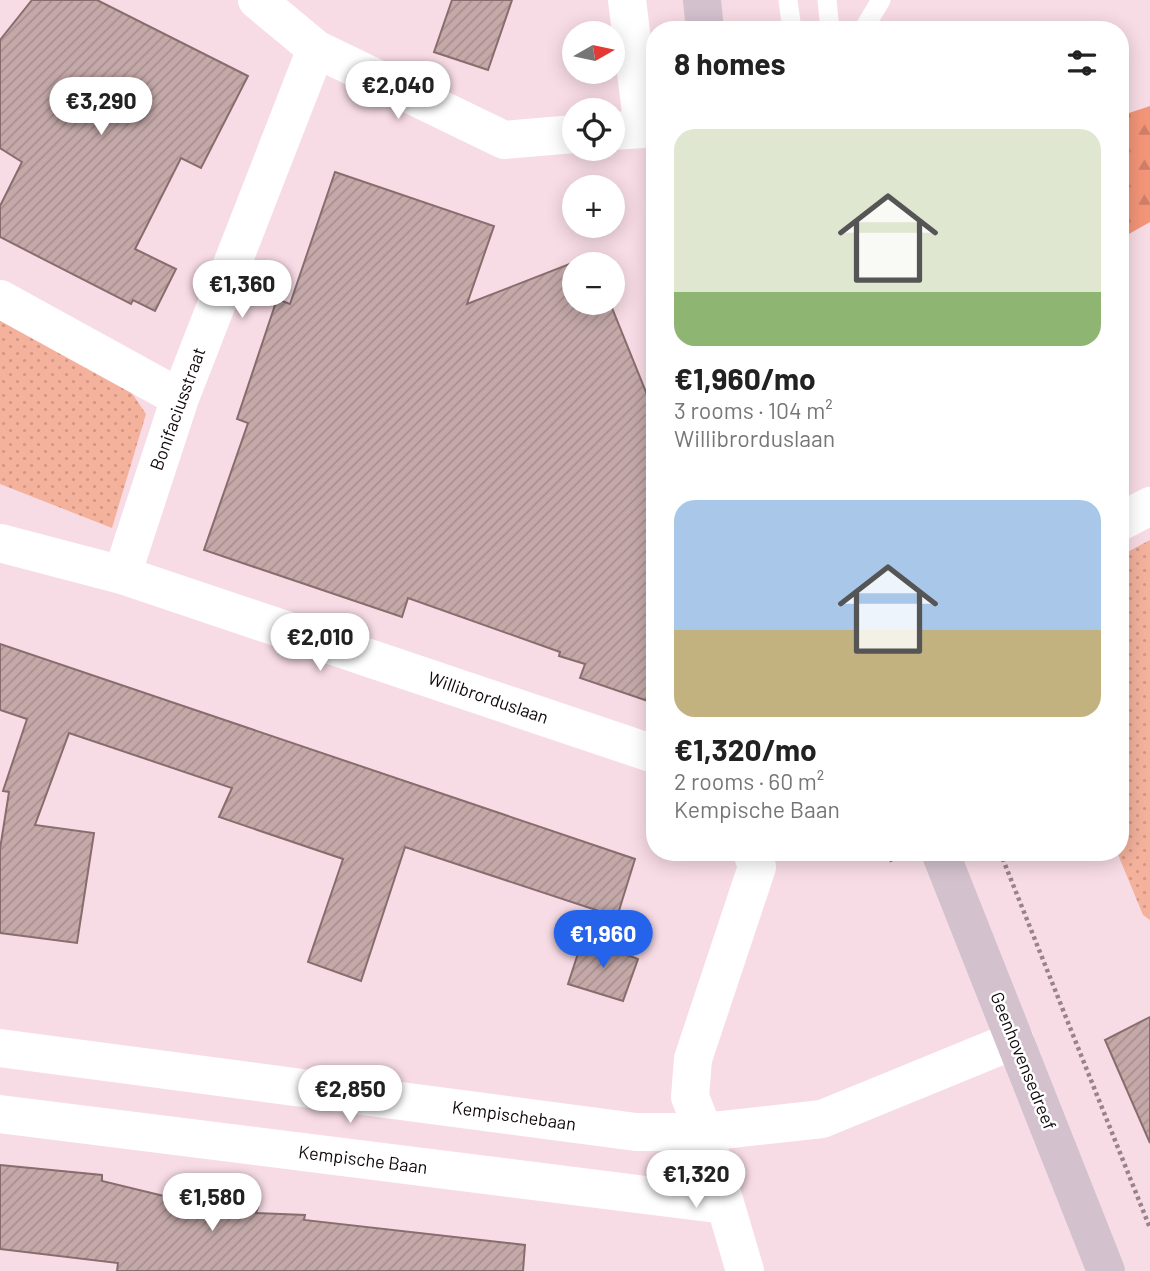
<!DOCTYPE html>
<meta charset="utf-8">
<style>
:root{--surface:#fff;--page:#f6f6f6;--text:#222;--muted:#767676;--accent:#2563eb}
body{margin:0;font-family:Barlow,sans-serif;background:var(--page);color:var(--text);height:100vh;display:flex;flex-direction:column;font-size:26px;white-space:nowrap}
*{box-sizing:border-box;margin:0}
p{font-size:23px;color:var(--muted)}
.icon{flex:none;width:38px;height:38px;fill:none;stroke:currentColor;stroke-width:2;stroke-linecap:round;stroke-linejoin:round}
.map{position:relative;flex:1;overflow:hidden}
.drawer{position:absolute;left:646px;top:21px;width:483px;height:840px;display:flex;flex-direction:column;background:var(--surface);border-radius:28px;box-shadow:0 4px 18px #0003}
.drawer>*{flex:none}
.needle{width:46px;rotate:81deg}
.tools{position:absolute;left:562px;top:21px;display:grid;gap:14px}
.tools a{display:grid;place-items:center;width:63px;height:63px;border-radius:50%;background:var(--surface);box-shadow:0 4px 18px #0003;font-size:35px}
.price{position:absolute;translate:-50% -60px;padding:0 16px;border-radius:24px;background:#fff;color:#222;font-size:23px;line-height:46px;filter:drop-shadow(0 2px 4px #0008)}
.price::after{content:'';position:absolute;left:50%;top:42px;width:21px;height:16px;margin-left:-10px;background:inherit;clip-path:polygon(0 0,100% 0,50% 100%)}
.price.selected{background:var(--accent);color:#fff}
ul{padding:0;list-style:none}
li{display:grid;align-content:center;gap:14px;height:371px;padding:0 28px}
li span{display:grid;place-items:center;height:217px;border-radius:21px;color:#555}
li>.icon{margin-inline-start:auto}
span .icon{width:126px;height:126px;fill:#fffc;stroke-width:1}
li b{font-size:30px}
h2{display:flex;justify-content:space-between;align-items:center;height:84px;padding:0 28px;font-size:30px}
.map>svg:first-child{display:block}
</style>
<div class="map">
<svg width="1150" height="1271" viewBox="0 0 1150 1271">
<defs>
<pattern id="green-dots" width="8" height="8" patternUnits="userSpaceOnUse" patternTransform="scale(1.75)"><rect width="8" height="8" fill="#f4b19c"/><path d="M2 2h.1M6 6h.1" fill="none" stroke="#d09785" stroke-width="1.8" stroke-linecap="round"/></pattern>
<pattern id="forest-firs" width="22" height="20" patternUnits="userSpaceOnUse" patternTransform="scale(1.75)"><rect width="22" height="20" fill="#f39578"/><path d="M5 1l3.5 6h-7zM16 11l3.5 6h-7z" fill="#cf7f66"/></pattern>
<pattern id="building-hatch" width="6" height="6" patternUnits="userSpaceOnUse" patternTransform="scale(1.75)"><rect width="6" height="6" fill="#c5a9a9"/><path d="M-1 1l2-2M0 6l6-6M5 7l2-2" fill="none" stroke="#a89090"/></pattern>
</defs>
<rect width="100%" height="100%" fill="#f8dce5"/>
<!-- green -->
<path fill="url(#green-dots)" d="M 0,319 L 127,386 L 146,414 L 112,528 L 0,484 Z
M 1150,540 L 1150,920 L 1143,915 L 1117,852 L 1120,852 L 1120,556 Z"/>
<!-- forest -->
<path fill="url(#forest-firs)" d="M 1150,106 L 1150,222 L 1120,239 L 1120,116 Z"/>
<!-- building -->
<path fill="url(#building-hatch)" stroke="#876d6e" stroke-width="2" d="M 32,0 L 97,0 L 248,76 L 201,168 L 181,158 L 135,249 L 176,269 L 155,311 L 133,300 L 131,304 L 0,237 L 0,206 L 22,162 L 0,148 L 0,40 Z
M 452,0 L 512,0 L 488,70 L 434,52 Z
M 335,172 L 494,226 L 467,304 L 590,256 L 593,264 L 574,264 L 574,303 L 610,303 L 654,412 L 654,703 L 580,678 L 585,664 L 559,656 L 560,652 L 408,598 L 402,617 L 204,550 L 248,423 L 237,419 L 277,299 L 290,304 Z
M 0,644 L 635,859 L 617,917 L 405,847 L 361,981 L 308,962 L 343,859 L 219,817 L 232,788 L 69,733 L 35,825 L 94,833 L 77,943 L 0,933 L 0,849 L 9,792 L 3,791 L 27,719 L 0,710 Z
M 583,938 L 638,959 L 623,1001 L 568,984 Z
M 1150,1017 L 1150,1143 L 1105,1040 Z
M 0,1165 L 102,1175 L 102,1181 L 205,1206 L 206,1199 L 258,1207 L 256,1213 L 305,1215 L 304,1220 L 525,1245 L 523,1271 L 117,1271 L 118,1263 L 0,1249 Z"/>
<g fill="none" stroke-linecap="round" stroke-linejoin="round">
<!-- path -->
<path stroke="#978389" stroke-width="4.5" stroke-dasharray="3.5 3.5" stroke-linecap="butt" d="M 652,174 L 654,189
M 888,852 L 893,864
M 1000,852 L 1150,1228"/>
<!-- lane -->
<path stroke="#fff" stroke-width="19" d="M 788,0 L 792,30
M 827,0 L 830,30
M 863,30 L 881,0"/>
<!-- street -->
<path stroke="#fff" stroke-width="38" d="M 257,0 L 316,49 L 504,140 L 574,134
M 612,131 L 643,129 L 627,0
M 0,299 L 180,398
M 1120,522 L 1150,506
M 0,543 L 122,575 L 654,754
M 122,575 L 180,398 L 316,49
M 0,1048 L 636,1132 L 704,1132 L 822,1119 L 1015,1040
M 0,1114 L 725,1205
M 745,1271 L 704,1132 L 690,1097 L 693,1059 L 757,867 L 752,852"/>
<!-- secondary -->
<path stroke="#d3c1ce" stroke-width="38" d="M 702,0 L 705,30
M 940,852 L 1106,1271"/>
</g>
<g text-anchor="middle" stroke-width="5" stroke-linejoin="round" paint-order="stroke">
<!-- street labels -->
<g font-size="18" fill="#11080b" stroke="#fff">
<text transform="translate(178 409) rotate(-70)" y="6">Bonifaciusstraat</text>
<text transform="translate(488 698) rotate(19)" y="6">Willibrorduslaan</text>
<text transform="translate(1023 1061) rotate(68)" y="6">Geenhovensedreef</text>
<text transform="translate(514 1116) rotate(8)" y="6">Kempischebaan</text>
<text transform="translate(363 1160) rotate(7)" y="6">Kempische Baan</text>
</g>
</g>
</svg>
<div class="tools">
<a><svg class="needle" viewBox="-14 -14 28 28"><path d="M0-13l5 13h-10z" fill="#e53935"/><path d="M0 13l5-13h-10z" fill="#767676"/></svg></a>
<a><svg class="icon" aria-label="locate" viewBox="0 0 24 24"><circle cx="12" cy="12" r="6"/><path d="M12 2v4M12 18v4M2 12h4M18 12h4"/></svg></a>
<a>+</a>
<a>−</a>
</div>
<b class="price" style="left:398px;top:121px">€2,040</b>
<b class="price" style="left:101px;top:137px">€3,290</b>
<b class="price" style="left:242px;top:320px">€1,360</b>
<b class="price" style="left:320px;top:673px">€2,010</b>
<b class="price selected" style="left:603px;top:970px">€1,960</b>
<b class="price" style="left:350px;top:1125px">€2,850</b>
<b class="price" style="left:696px;top:1210px">€1,320</b>
<b class="price" style="left:212px;top:1233px">€1,580</b>
<section class="drawer">
<h2>8 homes<svg class="icon" aria-label="filters" viewBox="0 0 24 24"><path d="M4 7h16M4 17h16"/><circle cx="9" cy="7" r="2"/><circle cx="15" cy="17" r="2"/></svg></h2>
<ul>
<li><span style="background:linear-gradient(#dfe7d0 75%,#8fb573 0)"><svg class="icon" aria-label="home" viewBox="0 0 24 24"><path d="M3 11l9-7 9 7M6 9v11h12V9"/></svg></span><div><b>€1,960/mo</b><p>3 rooms · 104 m²</p><p>Willibrorduslaan</p></div></li>
<li><span style="background:linear-gradient(#a9c7e8 60%,#c2b280 0)"><svg class="icon" aria-label="home" viewBox="0 0 24 24"><path d="M3 11l9-7 9 7M6 9v11h12V9"/></svg></span><div><b>€1,320/mo</b><p>2 rooms · 60 m²</p><p>Kempische Baan</p></div></li>
</ul>
</section>
</div>
